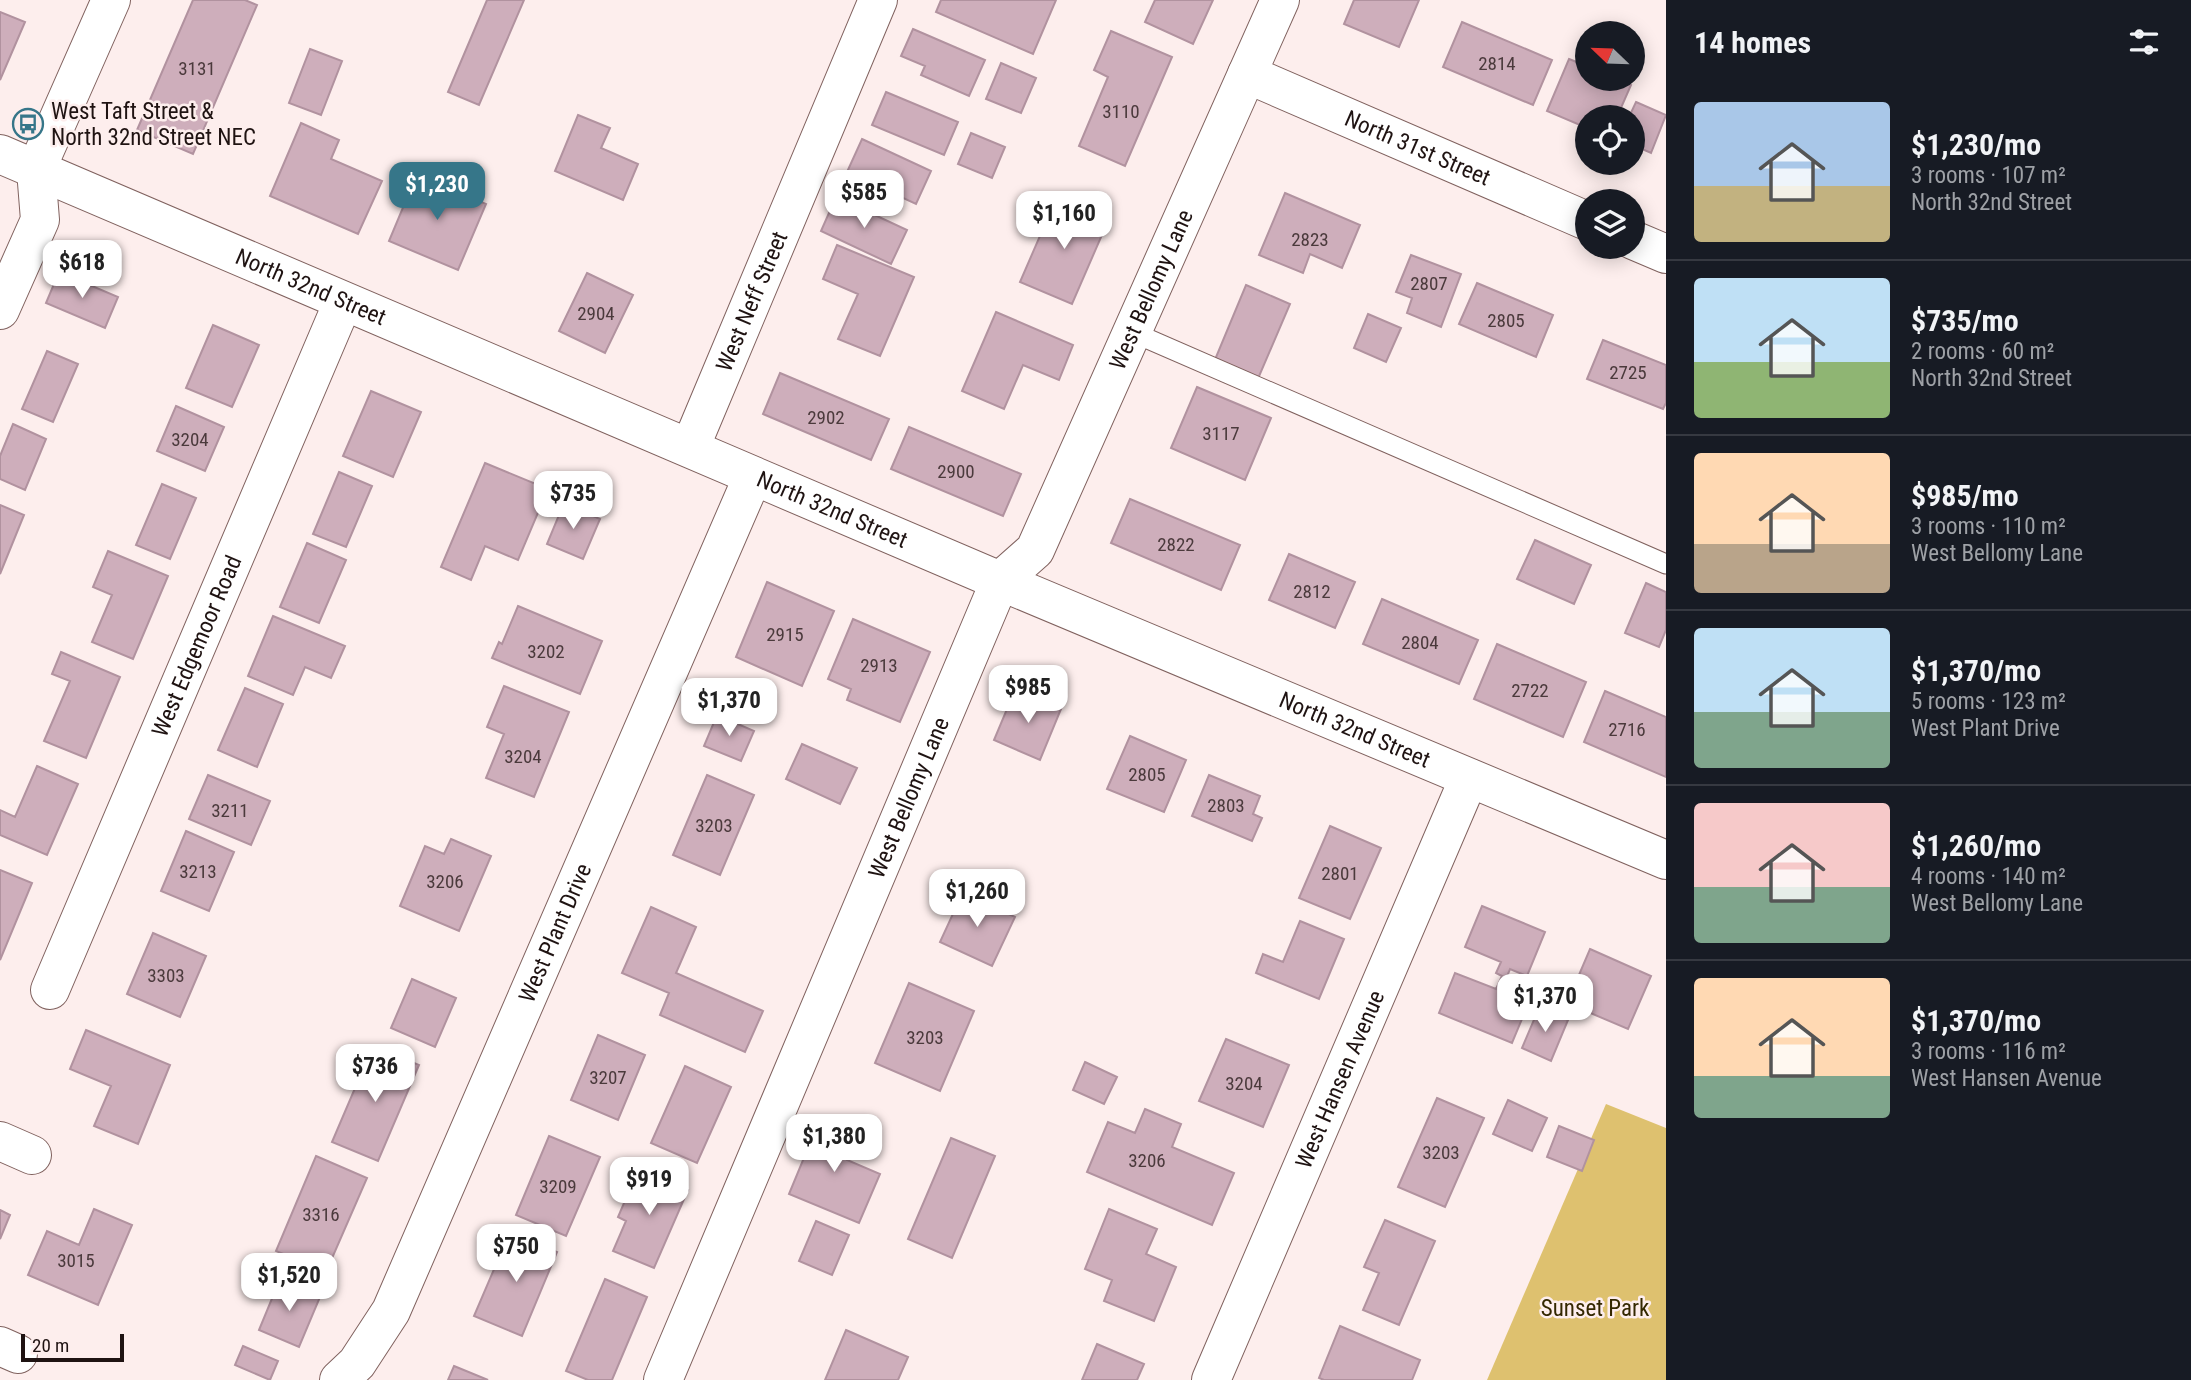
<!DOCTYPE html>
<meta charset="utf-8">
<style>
:root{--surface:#171b24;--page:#242831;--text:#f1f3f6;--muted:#9ea1a6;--line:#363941;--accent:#367689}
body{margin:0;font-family:"Roboto Condensed",sans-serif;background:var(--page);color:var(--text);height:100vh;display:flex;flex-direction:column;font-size:26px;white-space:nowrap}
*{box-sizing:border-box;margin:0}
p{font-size:23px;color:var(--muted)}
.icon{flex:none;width:38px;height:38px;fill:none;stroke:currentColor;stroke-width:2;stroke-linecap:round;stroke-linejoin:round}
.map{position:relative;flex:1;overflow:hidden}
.side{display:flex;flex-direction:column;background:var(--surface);width:525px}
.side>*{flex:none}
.needle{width:46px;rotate:293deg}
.controls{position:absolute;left:1575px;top:21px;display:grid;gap:14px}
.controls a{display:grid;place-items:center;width:70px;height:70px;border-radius:50%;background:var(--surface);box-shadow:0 4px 18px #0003;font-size:35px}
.scale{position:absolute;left:21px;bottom:18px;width:103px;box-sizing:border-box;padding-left:7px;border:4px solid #1f1312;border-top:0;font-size:19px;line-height:24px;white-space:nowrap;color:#1f1312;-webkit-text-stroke:5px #fdeeed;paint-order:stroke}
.price{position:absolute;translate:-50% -60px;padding:0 16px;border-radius:14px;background:#fff;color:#222;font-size:23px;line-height:46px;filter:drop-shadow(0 2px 4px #0008)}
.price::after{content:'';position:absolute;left:50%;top:42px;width:21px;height:16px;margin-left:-10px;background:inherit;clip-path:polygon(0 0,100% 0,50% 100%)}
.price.selected{background:var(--accent);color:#fff}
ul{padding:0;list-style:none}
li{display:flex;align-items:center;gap:21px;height:175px;padding:0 28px}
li+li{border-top:2px solid var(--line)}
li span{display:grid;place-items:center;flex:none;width:196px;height:140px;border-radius:7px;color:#555}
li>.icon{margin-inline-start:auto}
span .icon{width:84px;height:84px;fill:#fffc;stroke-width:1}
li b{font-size:30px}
h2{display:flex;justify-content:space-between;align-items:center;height:84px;padding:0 28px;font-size:30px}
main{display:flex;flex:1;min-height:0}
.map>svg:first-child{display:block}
</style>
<main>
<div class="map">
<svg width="1666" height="1380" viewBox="0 0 1666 1380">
<rect width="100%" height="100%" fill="#fdeeed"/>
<!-- green -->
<path fill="#dec16f" d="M 1606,1104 L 1666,1128 L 1666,1380 L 1487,1380 Z"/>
<!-- building -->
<path fill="#ceaebb" stroke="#b1929f" stroke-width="2" d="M 193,0 L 245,0 L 257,5 L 193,154 L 137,130 Z
M 487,0 L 524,0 L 479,105 L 448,92 Z
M 941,0 L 1056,0 L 1033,54 L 936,12 Z
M 1155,0 L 1213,0 L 1193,44 L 1145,22 Z
M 1354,0 L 1419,0 L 1399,47 L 1344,24 Z
M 0,12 L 25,22 L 0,80 Z
M 1462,22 L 1552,60 L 1533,105 L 1443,67 Z
M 913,29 L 985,60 L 969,96 L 921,75 L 925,66 L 901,56 Z
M 1111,31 L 1172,57 L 1125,166 L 1079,146 L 1108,77 L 1094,70 Z
M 310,49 L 342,61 L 321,115 L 289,103 Z
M 1569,59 L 1587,66 L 1587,79 L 1617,79 L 1631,85 L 1617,117 L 1587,117 L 1587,128 L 1547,111 Z
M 1001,63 L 1036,78 L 1021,113 L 986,99 Z
M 886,92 L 958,122 L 944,155 L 872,125 Z
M 1636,102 L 1666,115 L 1651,153 L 1633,145 L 1633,117 L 1629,117 Z
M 578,115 L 610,128 L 601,148 L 638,164 L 623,200 L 555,171 Z
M 301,123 L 339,140 L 331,159 L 382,181 L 358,234 L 270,196 Z
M 971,133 L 1005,147 L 992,178 L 958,164 Z
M 862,139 L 931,171 L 916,204 L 847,172 Z
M 417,174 L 486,204 L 458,270 L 389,241 Z
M 1285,193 L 1360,225 L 1342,268 L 1310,254 L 1303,273 L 1259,255 Z
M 836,197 L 907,230 L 891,264 L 821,231 Z
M 1056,199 L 1108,221 L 1072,304 L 1020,282 Z
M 837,245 L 914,277 L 880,356 L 838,339 L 858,294 L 823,279 Z
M 1411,255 L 1461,274 L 1441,327 L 1407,313 L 1412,298 L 1396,292 Z
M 59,272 L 118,297 L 105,328 L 46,303 Z
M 587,273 L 633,295 L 605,353 L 559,331 Z
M 1477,283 L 1553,315 L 1536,357 L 1459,324 Z
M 1246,285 L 1290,304 L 1257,381 L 1214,362 Z
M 996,312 L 1073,345 L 1059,380 L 1023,365 L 1004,409 L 962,391 Z
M 1368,314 L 1401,328 L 1386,362 L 1354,348 Z
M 213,325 L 259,345 L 232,407 L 186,388 Z
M 1603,340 L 1666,365 L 1666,403 L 1663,409 L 1587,379 Z
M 47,351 L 78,364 L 53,422 L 22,409 Z
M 780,373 L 889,419 L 871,460 L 763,414 Z
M 1197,387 L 1271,418 L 1245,480 L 1171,448 Z
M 371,391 L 421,412 L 393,477 L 343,456 Z
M 176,406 L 224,427 L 205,471 L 157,451 Z
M 13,424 L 46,439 L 25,490 L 0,479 L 0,456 Z
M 909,427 L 1021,474 L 1003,516 L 891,469 Z
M 485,463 L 548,489 L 518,560 L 485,546 L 471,580 L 441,567 Z
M 339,472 L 372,486 L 346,547 L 313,534 Z
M 162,484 L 196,498 L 170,559 L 136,545 Z
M 1130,499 L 1240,545 L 1221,590 L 1111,543 Z
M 564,503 L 600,519 L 583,559 L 547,544 Z
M 0,505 L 24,515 L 0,574 Z
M 1535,540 L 1591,565 L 1574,604 L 1517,579 Z
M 307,543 L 346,560 L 319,623 L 280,607 Z
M 108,551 L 168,576 L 133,659 L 92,642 L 112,595 L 93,587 Z
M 1289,554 L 1355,582 L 1335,628 L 1269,600 Z
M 767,582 L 834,611 L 802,686 L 736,657 Z
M 1646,583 L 1666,592 L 1666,630 L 1659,647 L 1625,633 Z
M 1382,599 L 1478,640 L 1459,684 L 1363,644 Z
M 518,606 L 602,641 L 580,694 L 492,658 L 499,642 L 502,644 Z
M 273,616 L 345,646 L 331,678 L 305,667 L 293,695 L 248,676 Z
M 853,619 L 930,652 L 900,722 L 847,700 L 851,689 L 828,679 Z
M 1497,644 L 1586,682 L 1563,737 L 1474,699 Z
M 61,652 L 120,677 L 86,758 L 44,741 L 70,681 L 52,674 Z
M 504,686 L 569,712 L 534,797 L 486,778 L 504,734 L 487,727 Z
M 245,688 L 283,704 L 257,767 L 218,750 Z
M 1015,690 L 1061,709 L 1040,760 L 994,740 Z
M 1605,691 L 1666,717 L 1666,777 L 1584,742 Z
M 717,715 L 754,731 L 741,761 L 704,746 Z
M 1130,736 L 1186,760 L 1164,812 L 1107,789 Z
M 802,744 L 857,768 L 840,804 L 786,779 Z
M 37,766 L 78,784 L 47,855 L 0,835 L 0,810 L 15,817 Z
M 208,775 L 270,801 L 251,845 L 189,819 Z
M 707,775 L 754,795 L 720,875 L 673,855 Z
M 1209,775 L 1260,796 L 1253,814 L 1262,818 L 1252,841 L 1192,816 Z
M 1330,826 L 1381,848 L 1350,919 L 1299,898 Z
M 186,831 L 234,852 L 209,911 L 161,891 Z
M 451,839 L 491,856 L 459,931 L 400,906 L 425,846 L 444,854 Z
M 0,870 L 32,883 L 0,960 Z
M 963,892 L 1015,917 L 992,966 L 940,942 Z
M 1482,906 L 1545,932 L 1527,976 L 1510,969 L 1501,991 L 1529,1002 L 1512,1043 L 1439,1013 L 1455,973 L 1496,989 L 1502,976 L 1496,973 L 1501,962 L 1465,947 Z
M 651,907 L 696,927 L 676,973 L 763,1011 L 745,1052 L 660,1015 L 669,993 L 622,973 Z
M 1300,921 L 1344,939 L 1319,999 L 1256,973 L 1263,954 L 1283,962 Z
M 153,933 L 206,956 L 180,1017 L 127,994 Z
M 1590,949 L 1651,976 L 1628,1029 L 1567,1003 Z
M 412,979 L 456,998 L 435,1047 L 391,1028 Z
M 909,983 L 974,1011 L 940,1091 L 875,1063 Z
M 1539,1008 L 1568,1020 L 1551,1061 L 1522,1048 Z
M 86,1030 L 170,1065 L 138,1144 L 94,1126 L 111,1086 L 70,1069 Z
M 598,1035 L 645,1055 L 618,1120 L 571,1100 Z
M 1226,1039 L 1289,1065 L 1263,1127 L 1199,1101 Z
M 373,1046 L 419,1065 L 378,1161 L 332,1142 Z
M 1085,1062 L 1117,1077 L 1104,1104 L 1073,1090 Z
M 685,1066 L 731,1087 L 697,1163 L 651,1143 Z
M 1437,1098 L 1484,1118 L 1445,1207 L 1398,1187 Z
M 1508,1100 L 1547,1118 L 1532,1151 L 1493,1134 Z
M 1145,1109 L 1181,1124 L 1172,1147 L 1234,1173 L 1212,1225 L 1087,1172 L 1108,1122 L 1135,1133 Z
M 820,1119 L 858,1134 L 847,1160 L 880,1174 L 859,1223 L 789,1194 Z
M 1559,1126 L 1594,1140 L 1582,1171 L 1547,1157 Z
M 549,1136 L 600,1157 L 566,1236 L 516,1215 Z
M 951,1138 L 995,1156 L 952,1258 L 908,1239 Z
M 316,1156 L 367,1178 L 326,1272 L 276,1251 Z
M 639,1168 L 688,1190 L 654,1268 L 613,1251 L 626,1221 L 618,1217 Z
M 94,1209 L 132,1225 L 98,1305 L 28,1275 L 47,1231 L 79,1245 Z
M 1109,1209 L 1157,1229 L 1146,1254 L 1176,1267 L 1154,1321 L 1104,1301 L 1112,1280 L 1085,1269 Z
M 0,1210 L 10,1215 L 0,1239 Z
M 1385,1220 L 1435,1241 L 1399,1325 L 1363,1310 L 1379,1273 L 1364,1267 Z
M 816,1221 L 849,1235 L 832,1275 L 799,1261 Z
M 510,1232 L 557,1252 L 522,1336 L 474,1316 Z
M 280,1279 L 320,1297 L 299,1347 L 259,1330 Z
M 605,1279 L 647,1297 L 612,1380 L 588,1380 L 566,1371 Z
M 1340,1326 L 1420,1360 L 1412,1380 L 1324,1380 L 1319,1378 Z
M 846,1330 L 908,1357 L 898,1380 L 825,1380 Z
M 1097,1344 L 1144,1364 L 1137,1380 L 1082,1380 Z
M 243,1346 L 278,1361 L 270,1380 L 235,1365 Z
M 454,1366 L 488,1380 L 448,1380 Z"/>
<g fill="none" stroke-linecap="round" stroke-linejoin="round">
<!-- lane casing -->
<g stroke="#80625f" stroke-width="21">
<path id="lane" d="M 1132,332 L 1666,564"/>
</g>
<!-- street casing -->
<g stroke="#80625f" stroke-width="40">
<g id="street">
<path id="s1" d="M 1247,74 L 1587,221"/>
<path id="s2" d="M 0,154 L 1000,581 L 1666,860"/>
<path d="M 1633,240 L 1666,254"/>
<path d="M 0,310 L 40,220 L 36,170 L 111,0"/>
<path id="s3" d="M 690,448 L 878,0"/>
<path id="s4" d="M 50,990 L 343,302"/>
<path d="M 0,1141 L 32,1155"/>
<path d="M 0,1346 L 18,1354"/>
<path id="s5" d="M 339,1380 L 357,1363 L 391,1311 L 753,476"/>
<path id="s6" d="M 663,1380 L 1000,581 L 1035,550 L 1280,0"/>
<path id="s7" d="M 1211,1380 L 1469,778"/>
</g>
</g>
<!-- lane -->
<use href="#lane" stroke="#fff" stroke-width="19"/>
<!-- street -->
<use href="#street" stroke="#fff" stroke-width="38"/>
</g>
<!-- icons -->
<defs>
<g id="bus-ring" transform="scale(1.575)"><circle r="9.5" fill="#fdeeed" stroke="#367689" stroke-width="1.5"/><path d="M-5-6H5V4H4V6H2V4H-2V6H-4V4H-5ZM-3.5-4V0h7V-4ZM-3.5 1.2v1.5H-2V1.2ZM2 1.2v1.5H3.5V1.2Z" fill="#367689"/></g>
</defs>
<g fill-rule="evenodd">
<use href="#bus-ring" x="28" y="124"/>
</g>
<g text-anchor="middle" stroke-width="5" stroke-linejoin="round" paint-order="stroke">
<!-- number labels -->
<g font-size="19" fill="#4b3a3c">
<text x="1497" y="70">2814</text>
<text x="197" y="75">3131</text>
<text x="1121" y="118">3110</text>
<text x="1310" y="246">2823</text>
<text x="1429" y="290">2807</text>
<text x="596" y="320">2904</text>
<text x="1506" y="327">2805</text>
<text x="1628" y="379">2725</text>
<text x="826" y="424">2902</text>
<text x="1221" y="440">3117</text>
<text x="190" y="446">3204</text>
<text x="956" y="478">2900</text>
<text x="1176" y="551">2822</text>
<text x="1312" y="598">2812</text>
<text x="785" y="641">2915</text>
<text x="1420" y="649">2804</text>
<text x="546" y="658">3202</text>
<text x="879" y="672">2913</text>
<text x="1530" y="697">2722</text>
<text x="1627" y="736">2716</text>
<text x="523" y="763">3204</text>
<text x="1147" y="781">2805</text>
<text x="1226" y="812">2803</text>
<text x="230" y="817">3211</text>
<text x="714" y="832">3203</text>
<text x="198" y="878">3213</text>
<text x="1340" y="880">2801</text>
<text x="445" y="888">3206</text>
<text x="166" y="982">3303</text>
<text x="925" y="1044">3203</text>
<text x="608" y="1084">3207</text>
<text x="1244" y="1090">3204</text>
<text x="1441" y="1159">3203</text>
<text x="1147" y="1167">3206</text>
<text x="558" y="1193">3209</text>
<text x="321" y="1221">3316</text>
<text x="76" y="1267">3015</text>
</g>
<!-- poi labels -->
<g font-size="23" fill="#1f1312" stroke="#fdeeed" text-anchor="start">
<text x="51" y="119">West Taft Street &amp;<tspan x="51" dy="26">North 32nd Street NEC</tspan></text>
</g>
<!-- street labels -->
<g font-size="23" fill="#1f1312" stroke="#fdeeed">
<text dy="8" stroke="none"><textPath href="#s1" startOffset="186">North 31st Street</textPath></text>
<text dy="8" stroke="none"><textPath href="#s2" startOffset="338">North 32nd Street</textPath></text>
<text dy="8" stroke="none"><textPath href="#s6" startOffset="1199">West Bellomy Lane</textPath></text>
<text dy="8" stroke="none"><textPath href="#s3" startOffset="159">West Neff Street</textPath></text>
<text dy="8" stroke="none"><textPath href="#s2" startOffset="905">North 32nd Street</textPath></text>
<text dy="8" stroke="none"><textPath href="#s4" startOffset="374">West Edgemoor Road</textPath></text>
<text dy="8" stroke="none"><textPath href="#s2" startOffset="1472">North 32nd Street</textPath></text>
<text dy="8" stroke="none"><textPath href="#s6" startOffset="632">West Bellomy Lane</textPath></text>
<text dy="8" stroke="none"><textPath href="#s5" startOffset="499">West Plant Drive</textPath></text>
<text dy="8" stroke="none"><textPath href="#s7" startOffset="327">West Hansen Avenue</textPath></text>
</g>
<!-- park labels -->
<g font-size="23" fill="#342801" stroke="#fdeeed">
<text x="1595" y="1316">Sunset Park</text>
</g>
</g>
</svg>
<div class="controls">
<a><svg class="needle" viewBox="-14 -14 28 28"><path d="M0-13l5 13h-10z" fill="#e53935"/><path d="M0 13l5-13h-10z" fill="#9ea1a6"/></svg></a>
<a><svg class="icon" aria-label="locate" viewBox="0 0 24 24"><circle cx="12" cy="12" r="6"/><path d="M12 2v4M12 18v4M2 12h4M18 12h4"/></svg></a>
<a><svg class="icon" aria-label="layers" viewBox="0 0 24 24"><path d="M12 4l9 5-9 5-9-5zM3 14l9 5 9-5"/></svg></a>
</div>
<div class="scale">20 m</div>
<b class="price selected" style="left:437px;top:222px">$1,230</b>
<b class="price" style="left:864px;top:230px">$585</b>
<b class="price" style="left:1064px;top:251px">$1,160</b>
<b class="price" style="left:82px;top:300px">$618</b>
<b class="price" style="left:573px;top:531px">$735</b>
<b class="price" style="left:1028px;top:725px">$985</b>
<b class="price" style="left:729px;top:738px">$1,370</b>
<b class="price" style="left:977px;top:929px">$1,260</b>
<b class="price" style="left:1545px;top:1034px">$1,370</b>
<b class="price" style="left:375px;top:1104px">$736</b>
<b class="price" style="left:834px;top:1174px">$1,380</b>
<b class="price" style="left:649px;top:1217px">$919</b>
<b class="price" style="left:516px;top:1284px">$750</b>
<b class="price" style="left:289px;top:1313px">$1,520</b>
</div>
<section class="side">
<h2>14 homes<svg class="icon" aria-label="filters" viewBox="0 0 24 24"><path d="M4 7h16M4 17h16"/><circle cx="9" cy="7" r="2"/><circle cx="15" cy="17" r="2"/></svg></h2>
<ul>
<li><span style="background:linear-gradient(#a9c7e8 60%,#c2b280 0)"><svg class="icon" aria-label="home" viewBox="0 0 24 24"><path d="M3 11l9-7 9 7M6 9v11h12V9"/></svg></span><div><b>$1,230/mo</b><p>3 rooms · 107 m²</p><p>North 32nd Street</p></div></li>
<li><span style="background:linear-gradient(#bfe0f5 60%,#8fb573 0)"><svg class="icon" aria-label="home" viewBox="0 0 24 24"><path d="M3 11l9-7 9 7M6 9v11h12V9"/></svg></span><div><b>$735/mo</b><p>2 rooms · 60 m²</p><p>North 32nd Street</p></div></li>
<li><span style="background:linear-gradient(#ffd9b3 65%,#b9a48a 0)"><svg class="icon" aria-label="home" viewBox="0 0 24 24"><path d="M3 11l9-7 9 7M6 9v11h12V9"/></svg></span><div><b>$985/mo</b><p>3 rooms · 110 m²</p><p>West Bellomy Lane</p></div></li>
<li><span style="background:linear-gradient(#bfe0f5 60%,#7fa58c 0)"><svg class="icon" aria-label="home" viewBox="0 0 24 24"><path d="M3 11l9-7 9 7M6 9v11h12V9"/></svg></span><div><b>$1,370/mo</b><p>5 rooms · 123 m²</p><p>West Plant Drive</p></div></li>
<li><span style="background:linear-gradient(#f6c9c9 60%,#7fa58c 0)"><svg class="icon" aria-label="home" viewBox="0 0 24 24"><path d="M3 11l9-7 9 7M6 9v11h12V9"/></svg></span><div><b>$1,260/mo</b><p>4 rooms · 140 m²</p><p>West Bellomy Lane</p></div></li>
<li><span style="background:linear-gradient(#ffd9b3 70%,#7fa58c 0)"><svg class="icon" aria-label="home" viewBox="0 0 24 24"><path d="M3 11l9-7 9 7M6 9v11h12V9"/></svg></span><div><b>$1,370/mo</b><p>3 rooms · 116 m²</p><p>West Hansen Avenue</p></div></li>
</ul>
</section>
</main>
